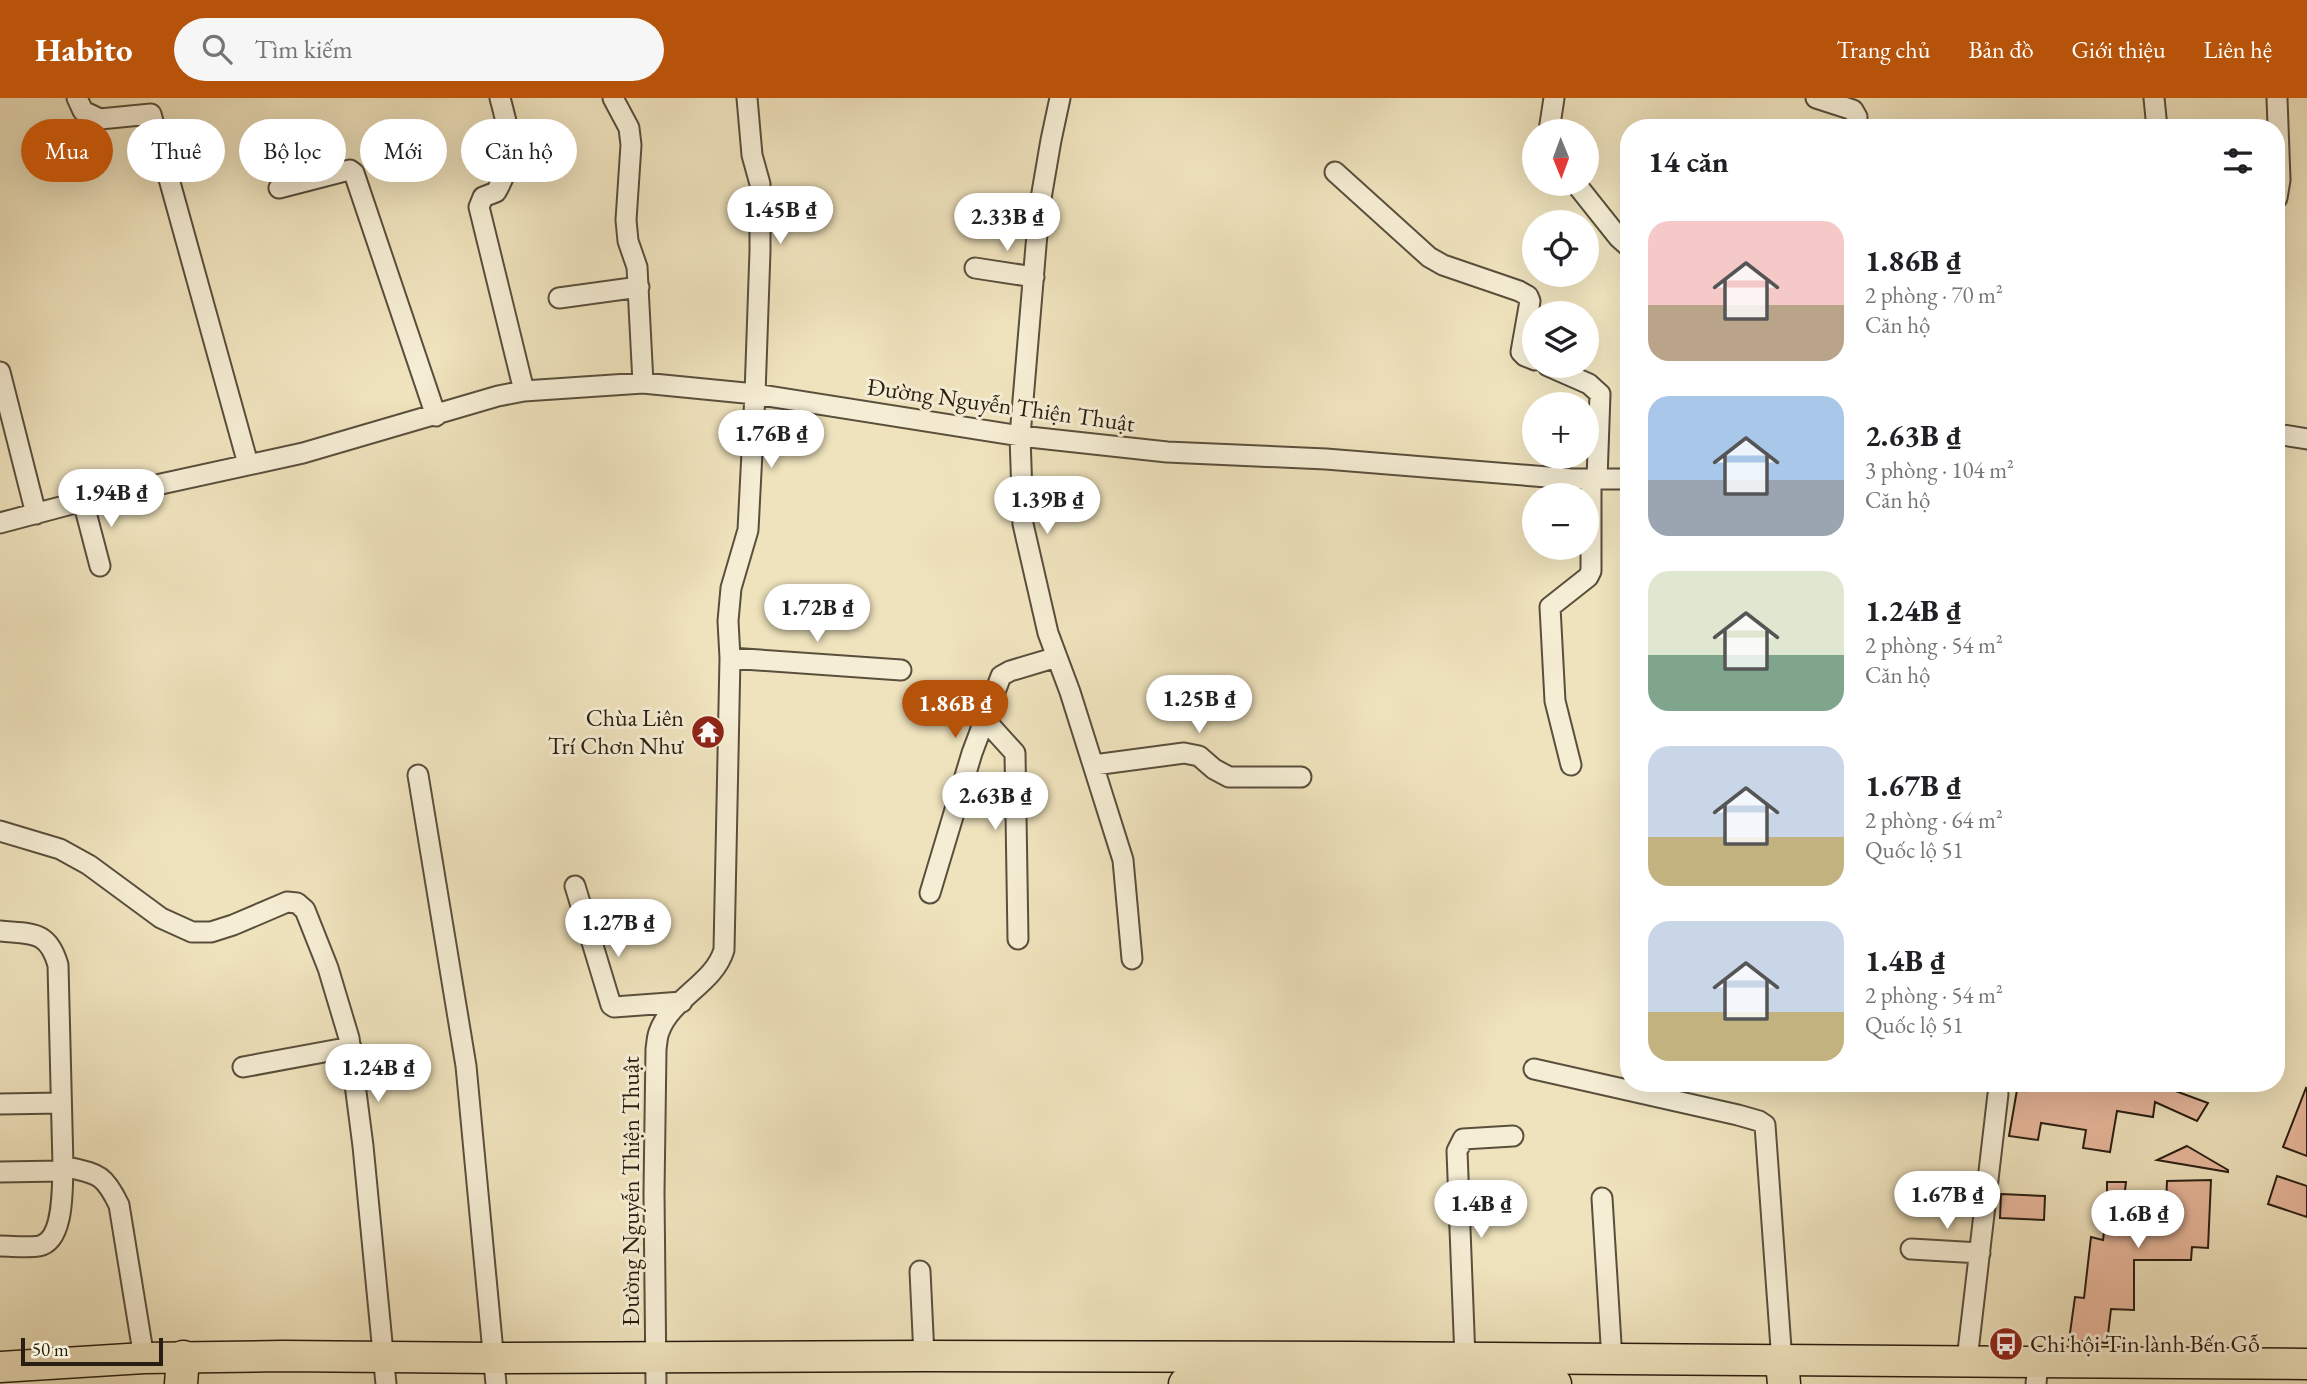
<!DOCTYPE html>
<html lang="vi">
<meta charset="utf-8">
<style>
:root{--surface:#fff;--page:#f6f6f6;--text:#202124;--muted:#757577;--accent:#b45309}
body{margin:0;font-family:"EB Garamond",serif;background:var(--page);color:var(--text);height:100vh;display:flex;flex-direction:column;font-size:26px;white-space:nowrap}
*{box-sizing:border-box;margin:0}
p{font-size:23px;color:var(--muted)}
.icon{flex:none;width:38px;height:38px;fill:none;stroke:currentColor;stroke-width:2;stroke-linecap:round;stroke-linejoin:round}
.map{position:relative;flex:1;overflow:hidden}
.drawer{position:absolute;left:1620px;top:21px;width:665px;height:973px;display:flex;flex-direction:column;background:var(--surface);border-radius:28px;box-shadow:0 7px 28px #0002}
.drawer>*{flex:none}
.banner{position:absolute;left:21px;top:21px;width:665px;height:63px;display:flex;gap:14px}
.needle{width:46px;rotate:179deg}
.buttons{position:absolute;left:1522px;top:21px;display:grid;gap:14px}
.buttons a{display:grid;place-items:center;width:77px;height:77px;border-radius:50%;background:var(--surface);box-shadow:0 7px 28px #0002;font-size:35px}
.scale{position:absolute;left:21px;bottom:18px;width:142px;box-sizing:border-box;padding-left:7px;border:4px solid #281e11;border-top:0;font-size:19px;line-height:24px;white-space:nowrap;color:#281e11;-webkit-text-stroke:5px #f5edd4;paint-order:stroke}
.price{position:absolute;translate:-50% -60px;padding:0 16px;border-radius:24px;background:#fff;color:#222;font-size:23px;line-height:46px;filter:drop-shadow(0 2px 4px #0008)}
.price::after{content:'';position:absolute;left:50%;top:42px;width:21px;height:16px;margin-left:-10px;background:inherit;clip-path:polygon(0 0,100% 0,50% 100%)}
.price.on{background:var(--accent);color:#fff}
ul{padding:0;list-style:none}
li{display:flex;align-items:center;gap:21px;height:175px;padding:0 28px}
li span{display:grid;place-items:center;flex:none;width:196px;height:140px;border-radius:21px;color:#555}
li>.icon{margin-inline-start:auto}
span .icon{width:84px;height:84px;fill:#fffc;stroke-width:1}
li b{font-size:30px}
h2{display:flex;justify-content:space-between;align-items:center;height:84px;padding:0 28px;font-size:30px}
.tag{padding:0 24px;border-radius:32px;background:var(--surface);box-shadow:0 7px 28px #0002;font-size:24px;line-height:63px}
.tag.on{background:var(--accent);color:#fff}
header{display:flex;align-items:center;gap:42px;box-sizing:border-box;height:98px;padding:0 35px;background:var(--accent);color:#fff}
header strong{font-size:33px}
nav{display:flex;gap:38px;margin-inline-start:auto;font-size:24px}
.search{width:490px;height:63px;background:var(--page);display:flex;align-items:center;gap:18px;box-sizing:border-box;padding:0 24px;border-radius:38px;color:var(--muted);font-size:26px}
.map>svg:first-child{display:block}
</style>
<header>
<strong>Habito</strong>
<div class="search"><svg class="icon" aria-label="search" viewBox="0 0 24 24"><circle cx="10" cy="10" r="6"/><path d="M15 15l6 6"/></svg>Tìm kiếm</div>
<nav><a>Trang chủ</a><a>Bản đồ</a><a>Giới thiệu</a><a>Liên hệ</a></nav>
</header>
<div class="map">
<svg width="2307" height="1286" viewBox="0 0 2307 1286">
<rect width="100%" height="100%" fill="#efe3bd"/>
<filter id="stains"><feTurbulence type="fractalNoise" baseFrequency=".00286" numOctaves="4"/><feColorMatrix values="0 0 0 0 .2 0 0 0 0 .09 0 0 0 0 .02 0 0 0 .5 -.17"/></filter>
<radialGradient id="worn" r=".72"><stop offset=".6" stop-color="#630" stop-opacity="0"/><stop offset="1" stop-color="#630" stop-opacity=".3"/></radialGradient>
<!-- building -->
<path fill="#e9b89d" stroke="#281e11" stroke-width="2" d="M 2025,985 L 2154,985 L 2208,1005 L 2197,1023 L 2155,1004 L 2153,1019 L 2117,1013 L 2110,1054 L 2083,1050 L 2086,1032 L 2041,1025 L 2038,1042 L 2009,1038 L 2017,992 L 2024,993 Z
M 2306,990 L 2307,991 L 2307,1058 L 2283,1049 Z
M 2187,1048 L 2228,1072 L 2228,1074 L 2157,1062 Z
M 2277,1078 L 2307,1088 L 2307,1119 L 2268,1106 Z
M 2211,1082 L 2208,1150 L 2192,1149 L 2191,1162 L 2134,1162 L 2134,1212 L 2111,1211 L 2107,1245 L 2069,1242 L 2075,1199 L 2084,1200 L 2091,1139 L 2103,1142 L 2104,1134 L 2107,1135 L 2107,1084 L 2126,1084 L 2123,1108 L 2166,1108 L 2167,1083 Z
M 2001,1096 L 2045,1098 L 2044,1122 L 2000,1120 Z"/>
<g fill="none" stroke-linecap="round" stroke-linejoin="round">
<!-- minor casing -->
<g stroke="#5a4f3c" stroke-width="23">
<path id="minor" d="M 77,0 L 83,13 L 100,21 L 151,16 L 248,366
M 500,0 C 510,38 517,58 496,94 L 483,99 L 479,109 L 524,293
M 613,0 L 629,30 L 631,47 L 626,122 L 628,143 L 637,169 L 643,285
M 1060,0 L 1051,42 L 1039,112 L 1020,338 L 1023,426 L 1048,535 L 1070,594 L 1123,762 L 1132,861
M 1816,0 L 1853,12 L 1857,19 L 1857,30
M 2154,0 L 2157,30
M 2277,0 L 2280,82 L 2277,100
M 1549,33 L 1554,0
M 1335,74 L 1429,159 L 1443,167 L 1519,193 L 1528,198 L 1530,203 L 1521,254 L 1525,258 L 1535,262
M 1576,86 L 1619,140 L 1629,149
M 279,90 L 341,74 L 350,72 L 354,75 L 436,318
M 975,170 L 1034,179
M 559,200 L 639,189
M 1548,268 L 1589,286 L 1600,296 L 1597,381
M 0,274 L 36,416
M 2277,336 L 2307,341
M 83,403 L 100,468
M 0,425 L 83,403 L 303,355 L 498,298 L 524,293 L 643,285 L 755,296 L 760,153 L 760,86 L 752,57 L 747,0
M 730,560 L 901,572
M 985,622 L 1015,655 L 1018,841
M 1094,667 L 1184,655 L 1199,658 L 1214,671 L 1229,679 L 1301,679
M 1571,667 L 1555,603 L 1550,509 L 1588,479 L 1591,473 L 1591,381
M 418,677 L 466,968 L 496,1286
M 0,733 L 60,751 L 89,767 L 161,820 L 192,834 L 211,834 L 233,827 L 287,804 L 297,805 L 305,812 L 328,870 L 349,940 L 363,1048 L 386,1286
M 575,788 L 611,907 L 614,909 L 682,904
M 930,795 L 972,655 L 1001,578 L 1010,573 L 1057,559
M 0,833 C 32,836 48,832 58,867 L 63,1068 C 62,1088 65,1143 39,1148 C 27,1150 12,1148 0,1148
M 243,969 L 351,949
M 1534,971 L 1738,1017 L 1759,1023 L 1765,1027 L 1782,1264
M 0,1006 L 61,1005
M 63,1068 C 97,1076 103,1074 119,1107 L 144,1260
M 0,1074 L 62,1073
M 1602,1100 L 1612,1262
M 1911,1151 L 1980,1155
M 920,1173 L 924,1258
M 1465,1261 L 1457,1053 L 1463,1041 L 1513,1038
M 1967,1262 L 1998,996
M 656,1286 L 654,1095 L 656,951 C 657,945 657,939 659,934 C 671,900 714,886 724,852 L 730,560 L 728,523 L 731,490 L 748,432 L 755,296 L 1020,338 L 1167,354 L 1326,361 L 1572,381 L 1629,381
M 2036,1286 L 2038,1263"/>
</g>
<!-- primary casing -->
<g stroke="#281e11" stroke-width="33">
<path id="primary" d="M 0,1269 L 144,1260 L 283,1258 L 494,1260 L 924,1258 L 1353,1259 L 2307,1266"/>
</g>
<!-- trunk casing -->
<g stroke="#281e11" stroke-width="35">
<path id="trunk" d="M 1782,1264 L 1784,1286
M 181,1286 L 183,1259
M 1185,1286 L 1555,1286"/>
</g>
<!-- minor -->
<use href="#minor" stroke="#f5edd4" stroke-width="19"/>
<!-- primary -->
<use href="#primary" stroke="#efe3bd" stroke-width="30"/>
<!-- trunk -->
<use href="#trunk" stroke="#efe3bd" stroke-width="32"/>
</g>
<!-- icons -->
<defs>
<g id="temple-disc" transform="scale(1.75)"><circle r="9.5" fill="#8f2418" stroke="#f5edd4"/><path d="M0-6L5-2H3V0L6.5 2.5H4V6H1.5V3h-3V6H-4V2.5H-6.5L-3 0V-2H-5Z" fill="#fff"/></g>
<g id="bus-disc" transform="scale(1.75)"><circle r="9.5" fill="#8f2418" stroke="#f5edd4"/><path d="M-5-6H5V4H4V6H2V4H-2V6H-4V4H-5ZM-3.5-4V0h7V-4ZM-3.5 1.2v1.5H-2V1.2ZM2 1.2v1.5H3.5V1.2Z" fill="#fff"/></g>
</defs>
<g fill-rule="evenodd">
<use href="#temple-disc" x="708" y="634"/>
<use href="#bus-disc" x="2006" y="1246"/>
</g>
<g text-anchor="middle" stroke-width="6" stroke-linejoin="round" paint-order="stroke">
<!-- street labels -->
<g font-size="24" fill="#281e11" stroke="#f5edd4">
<text transform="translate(1001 307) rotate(8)" y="8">Đường Nguyễn Thiện Thuật</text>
<text transform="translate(631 1093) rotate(-90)" y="8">Đường Nguyễn Thiện Thuật</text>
</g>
<!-- poi labels -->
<g font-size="24" fill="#281e11" stroke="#f5edd4" text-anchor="end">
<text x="684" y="628">Chùa Liên<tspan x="684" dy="28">Trí Chơn Như</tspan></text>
<text x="2030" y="1254" text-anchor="start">Chi hội Tin lành Bến Gỗ</text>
</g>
</g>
<rect width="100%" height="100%" filter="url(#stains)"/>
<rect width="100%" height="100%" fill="url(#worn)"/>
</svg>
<div class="buttons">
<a><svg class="needle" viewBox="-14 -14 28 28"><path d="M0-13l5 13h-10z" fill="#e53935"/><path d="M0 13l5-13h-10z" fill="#757577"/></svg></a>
<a><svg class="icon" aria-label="locate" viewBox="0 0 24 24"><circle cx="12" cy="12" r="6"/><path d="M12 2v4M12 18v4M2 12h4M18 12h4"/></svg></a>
<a><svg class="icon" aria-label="layers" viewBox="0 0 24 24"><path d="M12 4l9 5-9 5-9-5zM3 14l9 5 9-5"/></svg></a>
<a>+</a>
<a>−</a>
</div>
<div class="scale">50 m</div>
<b class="price" style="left:780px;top:148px">1.45B ₫</b>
<b class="price" style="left:1007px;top:155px">2.33B ₫</b>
<b class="price" style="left:771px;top:372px">1.76B ₫</b>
<b class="price" style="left:111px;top:431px">1.94B ₫</b>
<b class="price" style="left:1047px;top:438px">1.39B ₫</b>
<b class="price" style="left:817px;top:546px">1.72B ₫</b>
<b class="price" style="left:1199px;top:637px">1.25B ₫</b>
<b class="price on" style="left:955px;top:642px">1.86B ₫</b>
<b class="price" style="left:995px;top:734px">2.63B ₫</b>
<b class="price" style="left:618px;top:861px">1.27B ₫</b>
<b class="price" style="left:378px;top:1006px">1.24B ₫</b>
<b class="price" style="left:1947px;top:1133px">1.67B ₫</b>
<b class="price" style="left:1481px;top:1142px">1.4B ₫</b>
<b class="price" style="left:2138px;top:1152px">1.6B ₫</b>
<div class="banner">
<a class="tag on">Mua</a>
<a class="tag">Thuê</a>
<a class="tag">Bộ lọc</a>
<a class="tag">Mới</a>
<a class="tag">Căn hộ</a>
</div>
<section class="drawer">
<h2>14 căn<svg class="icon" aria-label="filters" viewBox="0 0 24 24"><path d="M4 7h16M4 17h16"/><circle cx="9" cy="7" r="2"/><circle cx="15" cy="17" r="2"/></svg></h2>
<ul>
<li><span style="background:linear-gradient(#f6c9c9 60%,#b9a48a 0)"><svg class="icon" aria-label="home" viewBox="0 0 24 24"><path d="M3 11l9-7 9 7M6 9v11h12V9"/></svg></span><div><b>1.86B ₫</b><p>2 phòng · 70 m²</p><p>Căn hộ</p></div></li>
<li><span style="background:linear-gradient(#a9c7e8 60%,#9aa5b1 0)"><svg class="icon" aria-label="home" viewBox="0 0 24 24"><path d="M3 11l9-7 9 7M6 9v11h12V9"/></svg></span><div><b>2.63B ₫</b><p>3 phòng · 104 m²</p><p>Căn hộ</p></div></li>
<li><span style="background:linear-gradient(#dfe7d0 60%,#7fa58c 0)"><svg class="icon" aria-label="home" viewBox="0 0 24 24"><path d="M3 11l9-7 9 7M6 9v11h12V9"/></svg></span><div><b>1.24B ₫</b><p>2 phòng · 54 m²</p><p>Căn hộ</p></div></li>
<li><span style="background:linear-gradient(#c9d6e8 65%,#c2b280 0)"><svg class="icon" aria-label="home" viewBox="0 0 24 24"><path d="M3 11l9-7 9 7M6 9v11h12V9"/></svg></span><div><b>1.67B ₫</b><p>2 phòng · 64 m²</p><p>Quốc lộ 51</p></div></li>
<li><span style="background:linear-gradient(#c9d6e8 65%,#c2b280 0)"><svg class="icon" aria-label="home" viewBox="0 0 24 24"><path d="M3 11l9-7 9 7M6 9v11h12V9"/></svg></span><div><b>1.4B ₫</b><p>2 phòng · 54 m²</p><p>Quốc lộ 51</p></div></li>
</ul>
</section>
</div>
